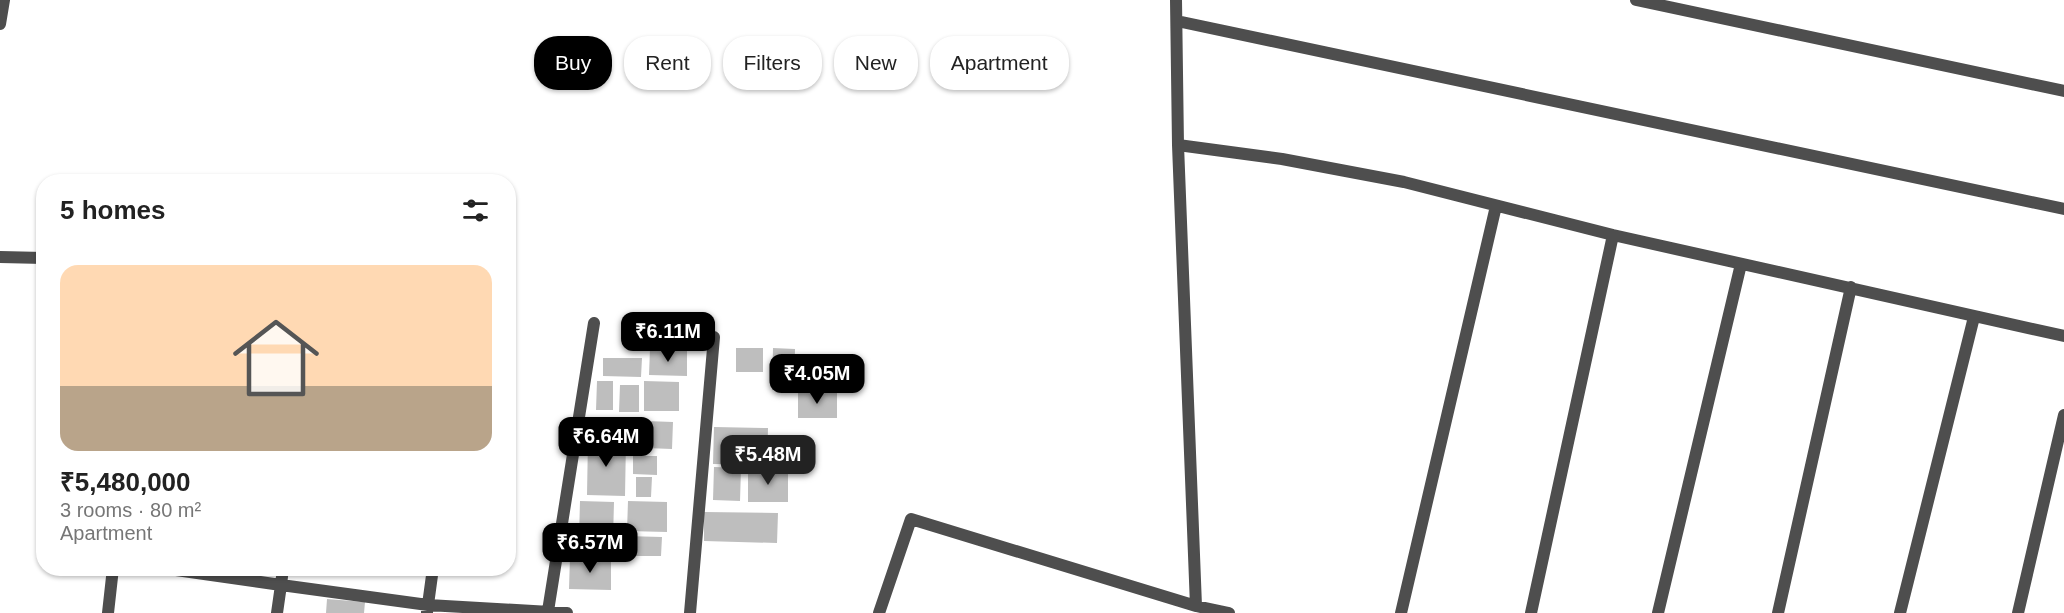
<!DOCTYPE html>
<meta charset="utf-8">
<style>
:root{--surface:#fff;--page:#f6f6f6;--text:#222;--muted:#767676;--accent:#000}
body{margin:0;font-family:Helvetica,sans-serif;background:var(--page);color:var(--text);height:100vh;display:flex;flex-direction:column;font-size:22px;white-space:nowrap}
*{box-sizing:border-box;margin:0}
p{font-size:20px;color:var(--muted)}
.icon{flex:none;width:33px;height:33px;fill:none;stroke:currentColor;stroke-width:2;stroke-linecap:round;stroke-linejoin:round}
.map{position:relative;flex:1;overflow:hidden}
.panel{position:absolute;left:36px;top:174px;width:480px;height:402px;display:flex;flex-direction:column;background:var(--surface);border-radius:24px;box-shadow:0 2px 4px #0004}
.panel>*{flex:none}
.hud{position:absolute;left:534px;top:36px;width:570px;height:54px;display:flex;gap:12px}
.price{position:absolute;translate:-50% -51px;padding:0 14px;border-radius:12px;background:var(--accent);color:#fff;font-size:20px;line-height:39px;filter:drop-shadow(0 2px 3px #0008)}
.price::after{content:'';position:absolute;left:50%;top:36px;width:18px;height:14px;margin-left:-9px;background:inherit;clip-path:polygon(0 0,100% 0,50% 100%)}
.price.on{background:#222;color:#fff}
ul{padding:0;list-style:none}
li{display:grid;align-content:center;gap:12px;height:318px;padding:0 24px}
li span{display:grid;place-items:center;height:186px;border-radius:18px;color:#555}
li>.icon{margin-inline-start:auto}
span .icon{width:108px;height:108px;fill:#fffc;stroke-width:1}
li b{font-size:26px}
h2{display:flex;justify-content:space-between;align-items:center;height:72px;padding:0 24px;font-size:26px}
.chip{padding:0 21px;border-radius:24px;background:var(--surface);box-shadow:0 2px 4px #0004;font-size:21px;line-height:54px}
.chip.on{background:var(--accent);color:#fff}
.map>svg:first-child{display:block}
</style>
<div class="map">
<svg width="2064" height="613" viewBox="0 0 2064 613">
<rect width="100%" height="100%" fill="#fff"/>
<!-- building -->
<path fill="#bebebe" d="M 736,348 L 763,348 L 763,372 L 736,372 Z
M 773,348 L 795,349 L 794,390 L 772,390 Z
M 650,349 L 687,350 L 687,376 L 649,375 Z
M 603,358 L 642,358 L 641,377 L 603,376 Z
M 597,381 L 613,381 L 613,410 L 596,410 Z
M 644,381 L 679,382 L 679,411 L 644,411 Z
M 620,385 L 639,385 L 639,412 L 619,412 Z
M 798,391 L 837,392 L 837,418 L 798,418 Z
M 607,418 L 637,419 L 637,435 L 607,435 Z
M 646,421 L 673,422 L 672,449 L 646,448 Z
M 714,427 L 768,428 L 767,465 L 713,464 Z
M 588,439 L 626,440 L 625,496 L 587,495 Z
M 633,456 L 657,456 L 657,475 L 633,474 Z
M 714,467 L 741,468 L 740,501 L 713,500 Z
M 748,469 L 788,469 L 788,502 L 748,502 Z
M 636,477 L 652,477 L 651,497 L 636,497 Z
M 580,501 L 614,502 L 613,539 L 579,538 Z
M 628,501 L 667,502 L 667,532 L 627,531 Z
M 704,512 L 778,513 L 777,543 L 704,541 Z
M 625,536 L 662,537 L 661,556 L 625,556 Z
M 570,557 L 611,558 L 611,590 L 569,589 Z
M 327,599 L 365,602 L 364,613 L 326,613 Z"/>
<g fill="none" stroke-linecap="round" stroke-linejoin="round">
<!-- street -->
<path stroke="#4e4e4e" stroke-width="12" d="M 1636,0 L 2064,91
M 1177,21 L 2064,209
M 0,24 L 4,0
M 1178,145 L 1282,159 L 1404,182 L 1613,235 L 2064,336
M 0,257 L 44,258
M 162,568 L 281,585 L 283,568
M 1196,606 L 1229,613
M 548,611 L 594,323
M 427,612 L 433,568
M 108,613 L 113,568
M 277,613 L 281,585 L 428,605 L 567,613
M 690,613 L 714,337
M 879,613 L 911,519 L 1196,606 L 1178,145 L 1176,0
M 1401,613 L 1496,206
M 1531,613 L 1613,235
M 1658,613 L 1741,264
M 1778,613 L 1851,287
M 1900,613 L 1974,317
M 2018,613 L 2064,415"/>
</g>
</svg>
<b class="price" style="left:668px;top:363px">₹6.11M</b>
<b class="price" style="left:817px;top:405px">₹4.05M</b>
<b class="price" style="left:606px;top:468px">₹6.64M</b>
<b class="price on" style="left:768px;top:486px">₹5.48M</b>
<b class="price" style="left:590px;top:574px">₹6.57M</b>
<div class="hud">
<a class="chip on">Buy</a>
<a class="chip">Rent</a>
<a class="chip">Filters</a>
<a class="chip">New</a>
<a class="chip">Apartment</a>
</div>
<section class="panel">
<h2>5 homes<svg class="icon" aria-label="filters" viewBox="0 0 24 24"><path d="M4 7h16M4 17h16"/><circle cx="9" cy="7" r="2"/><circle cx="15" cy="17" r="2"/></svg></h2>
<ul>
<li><span style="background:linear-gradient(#ffd9b3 65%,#b9a48a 0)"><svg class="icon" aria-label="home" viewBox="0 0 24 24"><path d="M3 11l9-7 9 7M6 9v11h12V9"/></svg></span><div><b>₹5,480,000</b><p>3 rooms · 80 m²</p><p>Apartment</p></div></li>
</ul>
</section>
</div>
